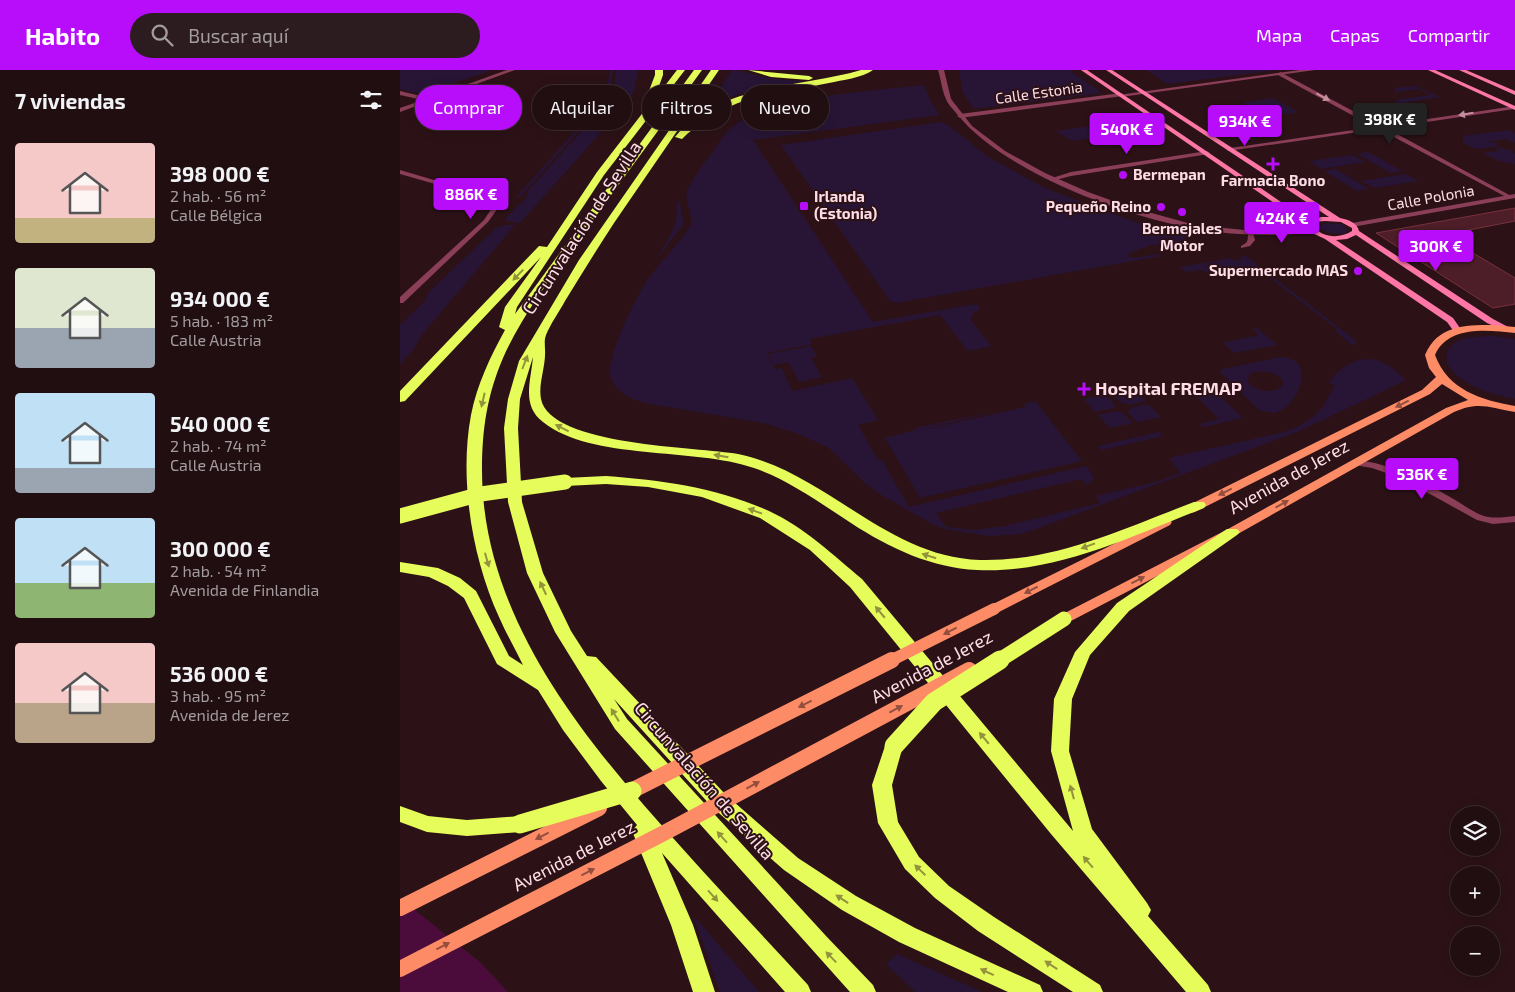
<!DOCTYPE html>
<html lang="es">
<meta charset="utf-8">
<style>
:root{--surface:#210e11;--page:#2d1c1f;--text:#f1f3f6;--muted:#a29c9f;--line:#3e2e31;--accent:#b80dfb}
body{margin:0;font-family:"Exo 2",sans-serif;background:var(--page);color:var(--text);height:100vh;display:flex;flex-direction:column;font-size:19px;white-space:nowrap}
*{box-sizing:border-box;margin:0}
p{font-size:16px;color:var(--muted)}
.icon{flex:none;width:28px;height:28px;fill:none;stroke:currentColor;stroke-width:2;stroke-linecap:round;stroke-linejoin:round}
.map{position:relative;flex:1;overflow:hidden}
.panel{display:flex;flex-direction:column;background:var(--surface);width:400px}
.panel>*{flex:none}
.top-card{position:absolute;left:15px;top:15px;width:475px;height:45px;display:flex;gap:10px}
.tools{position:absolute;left:1050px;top:736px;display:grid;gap:10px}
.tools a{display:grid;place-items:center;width:50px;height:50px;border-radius:50%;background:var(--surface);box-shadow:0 2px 12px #0003,0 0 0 1px var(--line);font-size:25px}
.price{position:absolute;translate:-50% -42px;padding:0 11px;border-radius:5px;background:var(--accent);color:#fff;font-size:16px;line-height:32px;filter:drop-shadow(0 1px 2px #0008)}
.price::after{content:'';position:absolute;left:50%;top:30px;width:15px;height:11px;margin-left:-8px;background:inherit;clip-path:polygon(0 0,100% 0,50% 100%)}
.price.selected{background:#222;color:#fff}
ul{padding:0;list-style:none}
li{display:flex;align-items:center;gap:15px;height:125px;padding:0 15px}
li span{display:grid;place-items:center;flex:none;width:140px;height:100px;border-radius:5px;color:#555}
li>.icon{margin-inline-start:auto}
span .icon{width:60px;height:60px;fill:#fffc;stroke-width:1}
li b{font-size:21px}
h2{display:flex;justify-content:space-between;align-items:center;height:60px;padding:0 15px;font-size:21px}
.chip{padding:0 18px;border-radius:22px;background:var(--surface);box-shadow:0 2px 12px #0003,0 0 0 1px var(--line);font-size:18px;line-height:45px}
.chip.selected{background:var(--accent);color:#fff}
header{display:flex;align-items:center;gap:30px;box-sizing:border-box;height:70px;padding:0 25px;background:var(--accent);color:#fff}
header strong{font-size:24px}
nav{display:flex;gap:28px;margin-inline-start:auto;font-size:18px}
.search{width:350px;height:45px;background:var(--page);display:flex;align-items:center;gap:12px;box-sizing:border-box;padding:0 18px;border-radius:28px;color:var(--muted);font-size:19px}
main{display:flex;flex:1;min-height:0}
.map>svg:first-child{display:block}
</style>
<header>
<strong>Habito</strong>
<div class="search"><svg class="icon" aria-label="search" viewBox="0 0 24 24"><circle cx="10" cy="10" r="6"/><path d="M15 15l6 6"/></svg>Buscar aquí</div>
<nav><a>Mapa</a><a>Capas</a><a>Compartir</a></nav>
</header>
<main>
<section class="panel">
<h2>7 viviendas<svg class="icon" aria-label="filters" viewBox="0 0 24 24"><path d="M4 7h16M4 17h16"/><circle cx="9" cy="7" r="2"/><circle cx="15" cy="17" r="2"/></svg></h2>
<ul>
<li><span style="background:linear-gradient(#f6c9c9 75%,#c2b280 0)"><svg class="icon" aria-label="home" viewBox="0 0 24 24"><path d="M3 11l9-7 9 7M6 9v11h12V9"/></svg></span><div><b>398 000 €</b><p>2 hab. · 56 m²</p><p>Calle Bélgica</p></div></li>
<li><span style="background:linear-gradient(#dfe7d0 60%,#9aa5b1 0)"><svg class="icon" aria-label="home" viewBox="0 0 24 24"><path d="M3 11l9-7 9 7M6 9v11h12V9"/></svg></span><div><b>934 000 €</b><p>5 hab. · 183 m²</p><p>Calle Austria</p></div></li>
<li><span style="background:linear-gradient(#bfe0f5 75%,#9aa5b1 0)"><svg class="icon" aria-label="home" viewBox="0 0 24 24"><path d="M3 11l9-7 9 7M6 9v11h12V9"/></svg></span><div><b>540 000 €</b><p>2 hab. · 74 m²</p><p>Calle Austria</p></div></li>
<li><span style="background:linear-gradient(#bfe0f5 65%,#8fb573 0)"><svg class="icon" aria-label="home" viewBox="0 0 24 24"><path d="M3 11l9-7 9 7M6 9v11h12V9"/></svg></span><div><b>300 000 €</b><p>2 hab. · 54 m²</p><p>Avenida de Finlandia</p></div></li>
<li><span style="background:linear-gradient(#f6c9c9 60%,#b9a48a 0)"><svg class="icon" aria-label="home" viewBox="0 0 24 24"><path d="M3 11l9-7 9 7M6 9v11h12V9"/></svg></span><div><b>536 000 €</b><p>3 hab. · 95 m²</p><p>Avenida de Jerez</p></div></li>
</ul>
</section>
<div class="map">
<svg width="1115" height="922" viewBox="0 0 1115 922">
<rect width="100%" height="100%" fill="#2c1217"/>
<!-- green -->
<path fill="#281536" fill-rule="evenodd" d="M 0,0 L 87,0 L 90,1 L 22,24 L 0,19 Z
M 210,0 L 213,0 L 211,17 L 204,33 L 120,127 L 117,126 L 196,38 L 206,23 Z
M 216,0 L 238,0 L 234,21 L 227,33 L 120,153 L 106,151 L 106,148 L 126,128 L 128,121 L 206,34 L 214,19 Z
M 332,0 C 342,0 350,4 360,6 C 375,10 390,10 405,11 L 343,23 L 310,34 Z
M 559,0 L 669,0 L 702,23 L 574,39 L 563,23 Z
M 746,0 L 878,0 L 768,14 Z
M 524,15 L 529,28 L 539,45 L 353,70 L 473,252 L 576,234 L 581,240 L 574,242 L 570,249 L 591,276 L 568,281 L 540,245 L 409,269 L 412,274 L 367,283 L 375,299 L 382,298 L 392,321 L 452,308 L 478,350 L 458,355 L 478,390 L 482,390 L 509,437 L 686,396 L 694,407 L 691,412 L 686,415 L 681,409 L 536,443 L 546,457 L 574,460 L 605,456 L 700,433 L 696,426 L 756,412 L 780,403 L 769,388 L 880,363 L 898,357 L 914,346 L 923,337 L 935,315 L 929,313 C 940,296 963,282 984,293 C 992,297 999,304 1006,310 L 902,360 L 636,459 L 620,464 L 589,466 L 545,459 L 534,455 L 483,426 L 466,414 L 429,378 L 399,364 L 363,353 L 250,334 C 234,330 216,324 211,307 C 204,290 236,228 246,212 C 260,192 278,175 291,155 C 293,143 284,134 287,122 C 292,108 303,95 312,83 C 319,74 325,61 336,54 C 377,26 474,21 524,15 Z
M 1015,16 L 1040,27 L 990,35 L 988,34 L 998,32 L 995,30 L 1031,25 L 1019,19 L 995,22 L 995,18 Z
M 873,28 L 898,42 L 866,47 L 842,33 Z
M 541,52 L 549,56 L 588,87 L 645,118 L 738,153 L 787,166 L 781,172 L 752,175 L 728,183 L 730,187 L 734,188 L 758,184 L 761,186 L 496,233 L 490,231 L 381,75 Z
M 693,56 L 707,66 L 672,71 L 656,61 Z
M 1109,60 L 1115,63 L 1115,73 L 1101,67 L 1104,69 L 1083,73 L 1094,72 L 1099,74 L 1095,76 C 1102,79 1108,79 1115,82 L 1105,84 L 1115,83 L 1115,94 L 1099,91 L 1083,83 L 1100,80 L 1095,77 L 1076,79 L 1063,73 L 1063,66 Z
M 968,82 L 1002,101 L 990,103 L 957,84 Z
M 952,85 L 965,92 L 921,99 L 910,91 Z
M 936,99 L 969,119 L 957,121 L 924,101 Z
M 1005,104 L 1018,111 L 975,118 L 961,111 Z
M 279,130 L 284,154 L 254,192 C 262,179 274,162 276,150 C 278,143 274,136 279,130 Z
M 923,153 L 941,154 L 948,160 L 944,164 L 929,163 L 919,158 Z
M 104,155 L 115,155 L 24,262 L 13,280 L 0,294 L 0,255 L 25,231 L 28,223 L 96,158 Z
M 846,186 L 956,271 L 956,275 L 952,275 L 935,261 L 938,260 L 856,197 L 814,204 L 800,200 L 786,202 L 780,197 L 831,188 L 834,191 L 842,189 L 840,187 Z
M 857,258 L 877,275 L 834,283 L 823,273 L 859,265 L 852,259 Z
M 1093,266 L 1115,269 L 1115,329 C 1096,325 1076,320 1060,308 C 1046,298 1039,281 1058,271 C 1068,266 1081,267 1093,266 Z
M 411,276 L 417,286 L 411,288 L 422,307 L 399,312 L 388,292 L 374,295 L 369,284 Z
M 876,288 C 918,282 902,336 874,343 L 859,340 L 820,302 L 822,299 ZM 854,302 C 866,301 877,302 884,312 L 883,315 C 874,325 854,322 847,311 L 850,304 Z
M 733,318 L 746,331 C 728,335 724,338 711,323 Z
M 814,321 L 843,348 L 803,357 L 800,354 L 819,349 L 795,325 Z
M 706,324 L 715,335 L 714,338 L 695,342 L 684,329 Z
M 635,331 L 682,391 L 520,428 L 485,368 L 516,360 L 515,358 L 592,342 L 518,361 L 626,337 L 624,334 Z
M 748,334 L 761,347 L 737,352 L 728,342 L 730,338 Z
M 716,341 L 723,343 L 733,353 L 710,358 L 698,345 Z
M 759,362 L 763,366 L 702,380 L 698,376 Z
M 293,845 L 359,922 L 320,922 Z
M 497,884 L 582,922 L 515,922 L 486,894 Z"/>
<!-- water -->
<path fill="#4b0c3b" d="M 0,828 L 81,893 L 108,922 L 0,922 Z"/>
<!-- building -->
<path fill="#4d1e27" stroke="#78313e" d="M 1115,138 L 1115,151 L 1043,165 L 1115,208 L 1115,234 L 1093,238 L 976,163 Z"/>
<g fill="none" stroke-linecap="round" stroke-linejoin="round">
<!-- minor -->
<path fill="#8a3e58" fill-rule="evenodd" d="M 107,0 L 115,0 L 0,42 L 0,38 L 23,30 L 0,25 L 0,21 L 29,28 Z
M 880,2 L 981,56 L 1115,36 L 1114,39 L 986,58 L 1113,127 L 1108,128 L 979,59 L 828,81 L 827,80 L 830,78 L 974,57 L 878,5 Z
M 721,23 L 723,24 L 723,26 L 560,48 L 557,46 L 560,44 Z
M 807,81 L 810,83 L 809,84 L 671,106 L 652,111 L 649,109 L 671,102 Z
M 0,100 L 88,126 L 95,130 L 98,138 L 88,152 L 3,233 L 0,233 L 0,227 L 84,150 L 92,138 L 90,132 L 84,128 L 0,104 Z
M 849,162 L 853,162 L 855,170 L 850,176 L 841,178 L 841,176 C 851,171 846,169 849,162 Z
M 957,390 C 991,394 1021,409 1050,427 C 1061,433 1072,442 1084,446 C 1094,449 1105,447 1115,446 L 1115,452 L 1093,454 L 1077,450 L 1001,408 L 972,398 L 954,395 L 952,393 Z"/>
<!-- tertiary -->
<path fill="#8a3e58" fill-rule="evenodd" d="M 538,0 L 544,0 L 551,29 L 572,56 L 605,81 L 645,103 L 688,122 L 730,137 L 795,155 L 854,161 L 913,159 L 916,161 L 913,163 C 874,166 834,166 796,159 C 725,147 602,101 557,44 C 554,40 548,35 546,29 C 542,21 541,9 538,0 Z
M 900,0 L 915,0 L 721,27 L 718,25 Z
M 1115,124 L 1115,128 L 952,157 L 949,155 L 952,153 Z"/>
<!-- secondary -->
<path fill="#fd76a6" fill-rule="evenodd" d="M 681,0 L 687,0 L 909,151 L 921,147 L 929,147 L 706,0 L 712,0 L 940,148 C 948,150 957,152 959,161 L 1093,249 L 1112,259 L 1108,261 L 1105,261 L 1087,253 L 956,165 L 947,169 L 936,170 L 1053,248 L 1062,261 L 1061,263 L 1055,263 L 1047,252 L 925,169 L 910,162 L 906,155 ZM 925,151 L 941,152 L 952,158 L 952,161 C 940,169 922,168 913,156 L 915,152 Z
M 1028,0 L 1035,0 L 1115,36 L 1115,40 Z
M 1059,0 L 1066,0 L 1115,21 L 1115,25 Z"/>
<!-- primary -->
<path fill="#fd8b66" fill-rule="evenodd" d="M 1092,255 L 1115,257 L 1115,263 C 1088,260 1048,255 1035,285 C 1048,320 1081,330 1115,336 L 1115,342 C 1089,338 1080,331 1054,342 L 836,465 L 669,552 L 659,552 L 657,549 L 659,546 L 828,459 L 1046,338 L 1068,330 L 1042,314 L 1030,324 L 795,442 L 791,443 L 785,439 L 787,436 L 1022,320 L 1036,307 L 1029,298 L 1025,285 C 1037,256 1064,255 1092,255 Z
M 766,448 L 772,452 L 770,455 L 599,542 L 589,542 L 587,539 L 589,536 Z"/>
<!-- motorway -->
<path fill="#e6fc5a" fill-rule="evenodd" d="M 255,0 L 263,0 L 263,5 L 254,30 L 277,0 L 285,0 L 204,105 L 117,237 L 115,244 L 294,0 L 302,0 C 263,55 222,109 183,164 C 154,204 123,243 103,288 C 87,325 82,360 82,400 C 82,549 187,673 282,778 C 323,824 366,869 408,915 L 411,922 L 385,922 L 262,783 L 293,855 L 315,922 L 293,922 L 271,855 L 232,761 L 237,755 L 201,711 L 163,660 L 138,620 L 97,594 L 64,528 L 48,516 L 29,507 L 0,502 L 0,492 L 38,498 L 60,508 L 76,521 L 109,586 L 123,595 C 115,579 106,563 99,547 C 72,488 59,409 71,345 C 77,315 90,287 105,260 L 99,257 L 105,237 L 141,187 L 5,331 L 0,332 L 0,321 L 139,176 L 147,177 L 197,102 L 248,36 L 244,34 L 255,5 Z
M 311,0 L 319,0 C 284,51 249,102 214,153 C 197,179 181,205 165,231 C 159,242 151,253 146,265 C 144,270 145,275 145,280 C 146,297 138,313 141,329 C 150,376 299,377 338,384 C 426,402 486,487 580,490 C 655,492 725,458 794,432 L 804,432 L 806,435 L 804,438 C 732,466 656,504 577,500 C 532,498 489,478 451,453 C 420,433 389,410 354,398 C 294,377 192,391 143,352 C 121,335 131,311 133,287 L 120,329 L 118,358 L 122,432 L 143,503 L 171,561 L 187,586 L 196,587 L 326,725 L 398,788 L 456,826 L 515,858 L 640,915 L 643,922 L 608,922 L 499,872 L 442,840 L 384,800 L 312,737 L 214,629 L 227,649 L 427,867 L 473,915 L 476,922 L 450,922 L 215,659 L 155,562 L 127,503 L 108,432 L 104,358 L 108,329 L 119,291 L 179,190 Z
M 348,0 L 409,6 L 413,8 L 409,10 L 371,7 Z
M 461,0 L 473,0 C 462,8 442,10 429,13 C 371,25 327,25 282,69 L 275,67 C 319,14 400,18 461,0 Z
M 206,406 C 262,410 318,418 369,441 C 404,457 433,485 462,509 L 673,761 L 651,681 L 654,629 L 675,582 L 717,533 L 827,459 L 837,459 L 840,462 L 837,465 L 729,541 L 690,585 L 672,629 L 669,681 L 692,759 L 747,833 L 751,840 L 748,846 L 808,915 L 811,922 L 786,922 L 651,764 L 450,517 L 410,480 L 360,448 L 302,427 L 248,417 L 206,414 L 165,416 L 160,415 L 158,412 L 160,409 L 165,408 Z
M 494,669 L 501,671 L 503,676 L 492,715 L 498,752 L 519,787 L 549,816 L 594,847 L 700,915 L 703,922 L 673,922 L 578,861 L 535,828 L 505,799 L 478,753 L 472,715 L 485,676 L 487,671 Z
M 0,736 L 28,746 L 67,750 L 120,746 L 127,748 L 130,754 L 127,760 L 120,762 L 67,766 L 27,762 L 0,752 Z"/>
<!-- primary-bridge-far1 -->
<path stroke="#fd8b66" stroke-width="12" d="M 490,591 L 594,539"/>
<!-- primary-bridge -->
<path stroke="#fd8b66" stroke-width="16" d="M 225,724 L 492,590
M 0,838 L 199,738
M 0,899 L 264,763 L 569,600"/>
<!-- motorway-bridge-far1 -->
<path stroke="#e6fc5a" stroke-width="15" d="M 0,446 L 81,424 L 165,412
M 598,591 L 664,549"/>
<!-- motorway-bridge -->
<path stroke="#e6fc5a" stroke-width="19" d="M 494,676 L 534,632 L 600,590
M 120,754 L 232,721"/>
</g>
<!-- one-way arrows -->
<defs><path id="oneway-solid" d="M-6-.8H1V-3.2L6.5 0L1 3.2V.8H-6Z" transform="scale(1.25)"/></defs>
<g fill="#c48e9f">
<use href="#oneway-solid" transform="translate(923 27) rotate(28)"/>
<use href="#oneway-solid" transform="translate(1066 44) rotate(171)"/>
</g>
<g fill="#92933c">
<use href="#oneway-solid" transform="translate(118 205) rotate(134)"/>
<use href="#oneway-solid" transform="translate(125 292) rotate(-69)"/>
<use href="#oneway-solid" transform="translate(83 330) rotate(103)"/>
<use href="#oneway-solid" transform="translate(162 358) rotate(-153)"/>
<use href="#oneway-solid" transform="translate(321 386) rotate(-170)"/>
<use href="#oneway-solid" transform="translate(355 441) rotate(-160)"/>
<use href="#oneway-solid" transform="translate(688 476) rotate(160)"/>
<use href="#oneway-solid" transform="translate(529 486) rotate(-162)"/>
<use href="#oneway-solid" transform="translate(87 490) rotate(74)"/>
<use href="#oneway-solid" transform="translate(143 518) rotate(-115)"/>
<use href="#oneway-solid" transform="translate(480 542) rotate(-130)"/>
<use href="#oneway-solid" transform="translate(215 645) rotate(-122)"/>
<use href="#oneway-solid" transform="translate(584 668) rotate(-130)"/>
<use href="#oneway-solid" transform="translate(672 722) rotate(-105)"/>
<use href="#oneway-solid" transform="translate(322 767) rotate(-132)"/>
<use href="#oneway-solid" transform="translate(688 792) rotate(-131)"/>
<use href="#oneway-solid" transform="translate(520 800) rotate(-136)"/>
<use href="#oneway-solid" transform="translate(313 826) rotate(48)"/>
<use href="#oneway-solid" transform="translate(442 829) rotate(-146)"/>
<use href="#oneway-solid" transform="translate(431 887) rotate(-134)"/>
<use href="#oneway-solid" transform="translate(651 895) rotate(-147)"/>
<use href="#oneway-solid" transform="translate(587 902) rotate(-155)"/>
</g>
<g fill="#944e3e">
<use href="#oneway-solid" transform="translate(1002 334) rotate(154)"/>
<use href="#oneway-solid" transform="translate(825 422) rotate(154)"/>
<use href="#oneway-solid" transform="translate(882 434) rotate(-29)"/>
<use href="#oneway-solid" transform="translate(738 510) rotate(-27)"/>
<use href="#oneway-solid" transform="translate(631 520) rotate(153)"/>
<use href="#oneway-solid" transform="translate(550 561) rotate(153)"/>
<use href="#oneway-solid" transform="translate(405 634) rotate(153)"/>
<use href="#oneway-solid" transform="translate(496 639) rotate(-28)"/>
<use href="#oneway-solid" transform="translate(353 715) rotate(-28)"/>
<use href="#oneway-solid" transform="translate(142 766) rotate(153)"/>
<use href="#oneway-solid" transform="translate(188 802) rotate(-27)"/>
<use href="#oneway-solid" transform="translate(43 876) rotate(-27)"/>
</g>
<!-- markers -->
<g fill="#b80dfb" stroke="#2c1217" stroke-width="2">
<path d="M870.5 86.5h5v5h5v5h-5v5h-5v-5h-5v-5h5z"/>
<circle cx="723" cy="105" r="5"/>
<rect x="399" y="131" width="10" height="10" rx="2.5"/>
<circle cx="761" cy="137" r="5"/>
<circle cx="782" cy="142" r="5"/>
<circle cx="958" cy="201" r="5"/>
<path d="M681.5 311.5h5v5h5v5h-5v5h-5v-5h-5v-5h5z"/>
</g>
<g text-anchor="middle" stroke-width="4" stroke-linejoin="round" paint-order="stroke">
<!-- far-street labels -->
<g font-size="15" fill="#fedde6" stroke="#2c1217">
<text transform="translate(639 23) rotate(-8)" y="5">Calle Estonia</text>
<text transform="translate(1031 128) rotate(-10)" y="5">Calle Polonia</text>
</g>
<!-- far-poi labels -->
<g font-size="15" font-weight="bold" fill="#fedde6" stroke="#2c1217" text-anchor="start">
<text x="733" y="110">Bermepan</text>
<text x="873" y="116" text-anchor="middle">Farmacia Bono</text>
<text x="414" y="132">Irlanda<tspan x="414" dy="17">(Estonia)</tspan></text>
<text x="751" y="142" text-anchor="end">Pequeño Reino</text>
<text x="782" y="164" text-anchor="middle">Bermejales<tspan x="782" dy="17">Motor</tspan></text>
<text x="948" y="206" text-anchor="end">Supermercado MAS</text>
</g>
<!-- street labels -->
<g font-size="18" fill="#fedde6" stroke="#2c1217">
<text transform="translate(182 158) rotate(-57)" y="6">Circunvalación de Sevilla</text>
<text transform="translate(889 407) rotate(-29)" y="6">Avenida de Jerez</text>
<text transform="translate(532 597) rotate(-28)" y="6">Avenida de Jerez</text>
<text transform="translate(304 711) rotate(49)" y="6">Circunvalación de Sevilla</text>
<text transform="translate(174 786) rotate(-27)" y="6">Avenida de Jerez</text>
</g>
<!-- poi labels -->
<g font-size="18" font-weight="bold" fill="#fedde6" stroke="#2c1217" text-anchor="start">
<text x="695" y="325">Hospital FREMAP</text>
</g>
</g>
</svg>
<div class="tools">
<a><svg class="icon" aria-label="layers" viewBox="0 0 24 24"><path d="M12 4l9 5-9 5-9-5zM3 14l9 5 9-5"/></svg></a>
<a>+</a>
<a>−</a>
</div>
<b class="price selected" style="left:990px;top:75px">398K €</b>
<b class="price" style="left:845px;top:77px">934K €</b>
<b class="price" style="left:727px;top:85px">540K €</b>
<b class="price" style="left:71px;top:150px">886K €</b>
<b class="price" style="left:882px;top:174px">424K €</b>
<b class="price" style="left:1036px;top:202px">300K €</b>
<b class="price" style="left:1022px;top:430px">536K €</b>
<div class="top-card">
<a class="chip selected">Comprar</a>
<a class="chip">Alquilar</a>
<a class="chip">Filtros</a>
<a class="chip">Nuevo</a>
</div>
</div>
</main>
